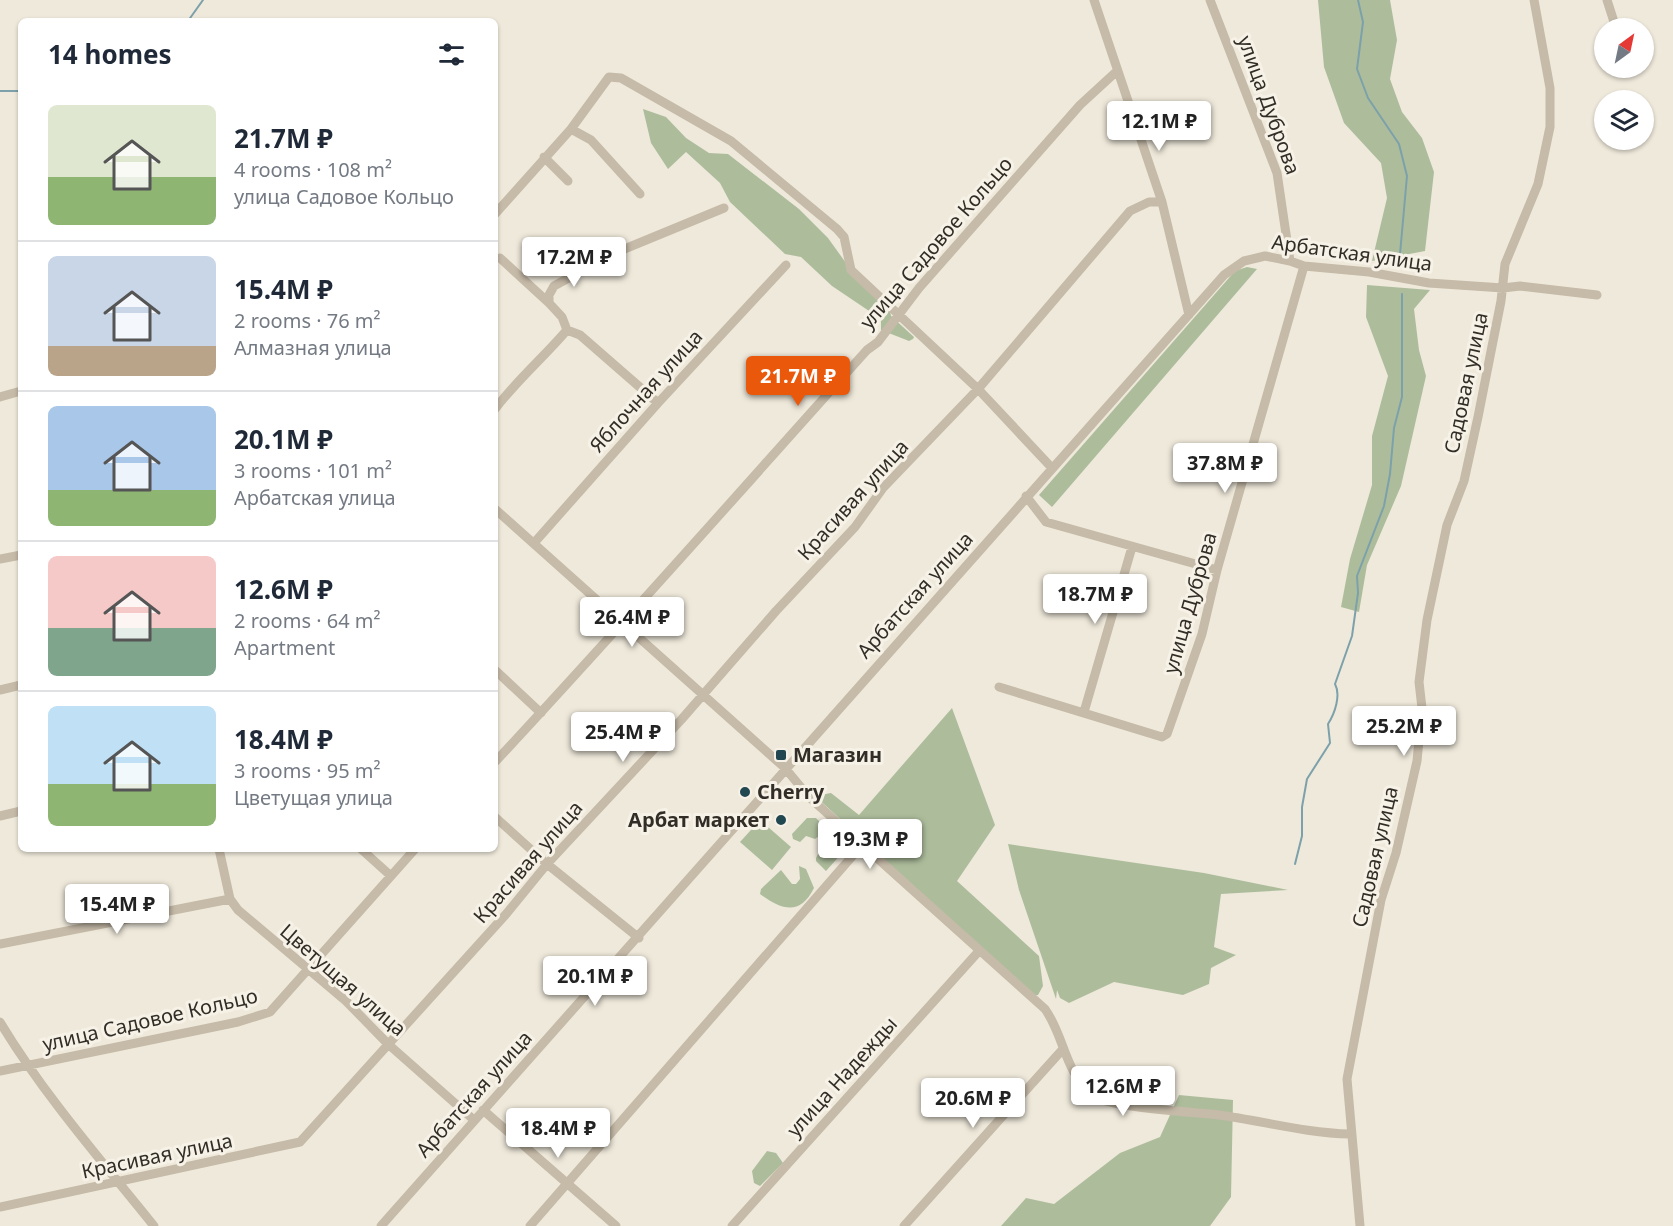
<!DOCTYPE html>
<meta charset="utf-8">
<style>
:root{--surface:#fff;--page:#f2f2f3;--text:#1f2937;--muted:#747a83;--line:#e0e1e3;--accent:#ea580c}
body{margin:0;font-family:"Noto Sans",sans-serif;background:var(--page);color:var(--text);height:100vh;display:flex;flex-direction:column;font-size:22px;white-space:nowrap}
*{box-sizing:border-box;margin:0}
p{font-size:20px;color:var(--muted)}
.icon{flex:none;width:33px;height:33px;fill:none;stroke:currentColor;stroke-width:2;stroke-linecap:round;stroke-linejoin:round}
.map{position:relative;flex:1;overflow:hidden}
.drawer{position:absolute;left:18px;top:18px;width:480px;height:834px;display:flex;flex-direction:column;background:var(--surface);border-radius:9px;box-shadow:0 2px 4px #0004}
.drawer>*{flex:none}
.needle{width:39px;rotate:33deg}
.fabs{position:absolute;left:1594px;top:18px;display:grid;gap:12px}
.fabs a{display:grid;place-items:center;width:60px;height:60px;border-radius:50%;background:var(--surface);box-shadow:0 2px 4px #0004;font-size:30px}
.price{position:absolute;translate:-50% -51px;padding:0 14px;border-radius:6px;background:#fff;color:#222;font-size:20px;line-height:39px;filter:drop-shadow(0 2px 3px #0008)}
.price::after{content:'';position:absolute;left:50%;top:36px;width:18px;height:14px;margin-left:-9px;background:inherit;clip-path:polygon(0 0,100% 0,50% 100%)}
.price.selected{background:var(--accent);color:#fff}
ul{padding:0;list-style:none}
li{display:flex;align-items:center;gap:18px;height:150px;padding:0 30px}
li+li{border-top:2px solid var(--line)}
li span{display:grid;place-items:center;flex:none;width:168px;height:120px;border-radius:9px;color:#555}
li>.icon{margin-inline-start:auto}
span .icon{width:72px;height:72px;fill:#fffc;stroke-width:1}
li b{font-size:26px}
h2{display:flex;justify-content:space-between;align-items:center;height:72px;padding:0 30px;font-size:26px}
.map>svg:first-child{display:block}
</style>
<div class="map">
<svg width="1673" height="1226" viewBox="0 0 1673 1226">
<rect width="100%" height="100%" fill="#efe9db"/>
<!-- green -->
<path fill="#adbd9c" d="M 1318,0 L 1390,0 L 1397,40 L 1390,79 L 1402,112 L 1422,138 L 1434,172 L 1425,251 L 1372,261 L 1387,198 L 1381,163 L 1344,123 L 1324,67 Z
M 643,109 L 666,117 L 686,138 L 709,153 L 728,154 L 799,209 L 828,238 L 851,270 L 890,311 L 891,316 L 914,337 L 913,339 L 909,341 L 881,330 L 881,319 L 832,286 L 801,257 L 785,254 L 730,202 L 720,183 L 686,152 L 668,169 L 651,143 Z
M 1247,267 L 1257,269 L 1052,507 L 1039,495 L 1235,271 Z
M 1367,285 L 1430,290 L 1414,309 L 1419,350 L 1426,376 L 1401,486 L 1367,565 L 1359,612 L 1341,607 L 1350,559 L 1372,485 L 1372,436 L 1388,376 L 1366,317 Z
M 952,708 L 995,825 L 957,881 L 1039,956 L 1043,986 L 1038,995 L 1033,995 L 815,796 L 831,793 L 859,815 Z
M 807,818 L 816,818 L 823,825 L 822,834 L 815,839 L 806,836 L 800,842 L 793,839 L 792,834 Z
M 760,820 L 791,847 L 772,870 L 740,842 Z
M 833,826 L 852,842 L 826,871 L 816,861 L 816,858 Z
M 1008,844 L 1204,873 L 1288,890 L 1221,894 L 1214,947 L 1236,955 L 1211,968 L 1209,984 L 1183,995 L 1114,982 L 1069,1003 L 1060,998 L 1057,990 L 1056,999 L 1019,890 Z
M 799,866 L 806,869 L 814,888 C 800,916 782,910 760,894 L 761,889 L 781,870 L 792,884 L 796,884 L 800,879 Z
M 1179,1095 L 1233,1100 L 1231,1197 L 1210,1226 L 1001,1226 L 1026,1198 L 1054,1204 L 1120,1153 L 1160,1137 Z
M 767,1151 L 776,1153 L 783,1163 L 760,1186 L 754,1183 L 752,1171 Z"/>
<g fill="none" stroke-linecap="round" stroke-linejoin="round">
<!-- stream -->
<path stroke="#7ca1aa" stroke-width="2" d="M 1358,0 L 1363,22 L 1357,69 L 1368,98 L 1399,144 L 1407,176 L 1400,254
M 188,21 L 203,0
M 0,91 L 21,91
M 1295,864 L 1302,836 L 1302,807 L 1307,779 L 1330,743 L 1328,724 C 1335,713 1341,695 1335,684 L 1352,636 L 1358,593 L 1357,576 L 1384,506 L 1390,474 L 1394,428 L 1402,397 L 1402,294"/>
<!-- minor -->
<path stroke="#c6baa8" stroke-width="9" d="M 1094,0 L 1162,202 L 1189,315
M 1210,0 L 1277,173 L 1290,261
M 1607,0 L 1616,28
M 571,129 L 609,77 L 621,78 L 731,141 L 837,229 L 844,237 L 851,270 L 978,389 L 1052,468
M 544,157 L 568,181
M 495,214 L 571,129 L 591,140 L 640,194
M 500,258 L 549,303
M 567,330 L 580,335 L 658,403
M 0,397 L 21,391
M 495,409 C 517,380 544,357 567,330 L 562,317 L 549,303 L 549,295 L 554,286 L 610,255 L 724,208
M 1026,496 L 1046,522 L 1217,570
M 495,509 L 785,768 L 809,797 L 1045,1009 C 1065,1037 1064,1072 1093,1095 C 1108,1108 1195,1112 1219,1115 C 1263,1121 1306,1133 1350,1134
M 534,543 L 658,403 L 786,265
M 0,559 L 21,555
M 495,670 L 541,713
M 999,687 L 1162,737 L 1167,734 L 1202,634 L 1217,570 L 1304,266
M 0,690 L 21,685
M 1084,712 L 1132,547
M 495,762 C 621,627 743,488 867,350 L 878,342 L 919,288 L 1080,105 L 1117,71
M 0,816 L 21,811
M 495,817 L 547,864 L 639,938
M 219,849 L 230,899 L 238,910 L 346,1001 L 388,1044 L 474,1120
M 361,849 L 391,876
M 0,944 L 230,899
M 0,1022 C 44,1095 101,1160 154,1226
M 0,1071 L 238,1022 L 270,1012 L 415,849
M 483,1110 L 616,1226
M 0,1207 L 300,1142 L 507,913 L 547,864 L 681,720 L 776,611 L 855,527 L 883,488 L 978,389 L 1130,211 L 1149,202 L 1162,202
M 381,1226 L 1224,275 L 1244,261 L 1265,256 L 1290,261 L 1304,266 L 1369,272 L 1429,283 L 1503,288 L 1520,286 L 1597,295
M 530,1226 L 862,845
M 732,1226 L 979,951
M 904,1226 L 1063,1049
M 1360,1226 L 1347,1079 L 1381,900 L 1396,853 L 1417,761 L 1422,708 L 1419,682 L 1427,620 L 1447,525 L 1464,481 L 1478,417 L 1501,301 L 1505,264 L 1538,184 L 1550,127 L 1550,88 L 1534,0"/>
</g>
<!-- markers -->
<g fill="#214751" stroke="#f7f2e7" stroke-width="2">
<rect x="775" y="749" width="12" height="12" rx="3"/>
<circle cx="745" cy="792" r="6"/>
<circle cx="781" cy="820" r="6"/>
</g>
<g text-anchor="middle" stroke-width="6" stroke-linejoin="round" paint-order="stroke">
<!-- street labels -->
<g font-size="20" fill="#332d27" stroke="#f7f2e7">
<text transform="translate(1269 105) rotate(70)" y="7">улица Дуброва</text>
<text transform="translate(936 243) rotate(-49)" y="7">улица Садовое Кольцо</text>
<text transform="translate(1352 253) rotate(8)" y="7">Арбатская улица</text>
<text transform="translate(1466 383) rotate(-78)" y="7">Садовая улица</text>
<text transform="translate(646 391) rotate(-48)" y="7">Яблочная улица</text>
<text transform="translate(853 500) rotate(-48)" y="7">Красивая улица</text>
<text transform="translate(915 595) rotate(-48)" y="7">Арбатская улица</text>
<text transform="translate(1190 603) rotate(-74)" y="7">улица Дуброва</text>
<text transform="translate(1375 857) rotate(-77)" y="7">Садовая улица</text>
<text transform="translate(528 862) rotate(-49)" y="7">Красивая улица</text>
<text transform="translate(343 980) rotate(41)" y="7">Цветущая улица</text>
<text transform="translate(150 1020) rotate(-13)" y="7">улица Садовое Кольцо</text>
<text transform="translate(842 1077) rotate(-48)" y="7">улица Надежды</text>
<text transform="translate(474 1094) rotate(-48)" y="7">Арбатская улица</text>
<text transform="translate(157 1156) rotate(-12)" y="7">Красивая улица</text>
</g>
<!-- poi labels -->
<g font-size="20" font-weight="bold" fill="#332d27" stroke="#f7f2e7" text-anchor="start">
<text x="793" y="762">Магазин</text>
<text x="757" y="799">Cherry</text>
<text x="769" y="827" text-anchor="end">Арбат маркет</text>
</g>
</g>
</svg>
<div class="fabs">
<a><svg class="needle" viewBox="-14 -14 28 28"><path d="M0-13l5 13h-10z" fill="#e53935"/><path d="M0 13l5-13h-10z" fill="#747a83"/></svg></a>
<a><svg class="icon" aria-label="layers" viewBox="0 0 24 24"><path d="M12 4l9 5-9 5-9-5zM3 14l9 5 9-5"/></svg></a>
</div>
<b class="price" style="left:1159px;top:152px">12.1M ₽</b>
<b class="price" style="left:574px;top:288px">17.2M ₽</b>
<b class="price selected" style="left:798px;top:407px">21.7M ₽</b>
<b class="price" style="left:1225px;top:494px">37.8M ₽</b>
<b class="price" style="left:1095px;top:625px">18.7M ₽</b>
<b class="price" style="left:632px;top:648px">26.4M ₽</b>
<b class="price" style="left:1404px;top:757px">25.2M ₽</b>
<b class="price" style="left:623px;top:763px">25.4M ₽</b>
<b class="price" style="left:870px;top:870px">19.3M ₽</b>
<b class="price" style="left:117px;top:935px">15.4M ₽</b>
<b class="price" style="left:595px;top:1007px">20.1M ₽</b>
<b class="price" style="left:1123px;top:1117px">12.6M ₽</b>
<b class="price" style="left:973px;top:1129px">20.6M ₽</b>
<b class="price" style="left:558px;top:1159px">18.4M ₽</b>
<section class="drawer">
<h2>14 homes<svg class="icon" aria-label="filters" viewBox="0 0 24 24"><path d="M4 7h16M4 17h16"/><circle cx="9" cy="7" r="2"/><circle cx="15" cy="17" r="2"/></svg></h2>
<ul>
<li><span style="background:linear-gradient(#dfe7d0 60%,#8fb573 0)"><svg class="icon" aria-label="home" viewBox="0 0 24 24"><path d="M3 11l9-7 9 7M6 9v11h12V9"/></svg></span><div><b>21.7M ₽</b><p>4 rooms · 108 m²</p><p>улица Садовое Кольцо</p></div></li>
<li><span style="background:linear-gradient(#c9d6e8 75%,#b9a48a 0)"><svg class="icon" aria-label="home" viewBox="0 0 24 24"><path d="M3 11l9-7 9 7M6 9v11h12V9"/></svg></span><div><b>15.4M ₽</b><p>2 rooms · 76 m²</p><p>Алмазная улица</p></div></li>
<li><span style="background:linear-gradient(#a9c7e8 70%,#8fb573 0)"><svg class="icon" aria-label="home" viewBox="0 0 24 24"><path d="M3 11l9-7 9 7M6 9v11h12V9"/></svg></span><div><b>20.1M ₽</b><p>3 rooms · 101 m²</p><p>Арбатская улица</p></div></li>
<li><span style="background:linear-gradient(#f6c9c9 60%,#7fa58c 0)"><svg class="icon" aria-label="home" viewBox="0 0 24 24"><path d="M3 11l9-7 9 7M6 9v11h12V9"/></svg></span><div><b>12.6M ₽</b><p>2 rooms · 64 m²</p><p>Apartment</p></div></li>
<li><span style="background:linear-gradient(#bfe0f5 65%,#8fb573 0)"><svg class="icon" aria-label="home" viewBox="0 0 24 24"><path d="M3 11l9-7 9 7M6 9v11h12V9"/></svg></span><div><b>18.4M ₽</b><p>3 rooms · 95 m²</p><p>Цветущая улица</p></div></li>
</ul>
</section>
</div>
